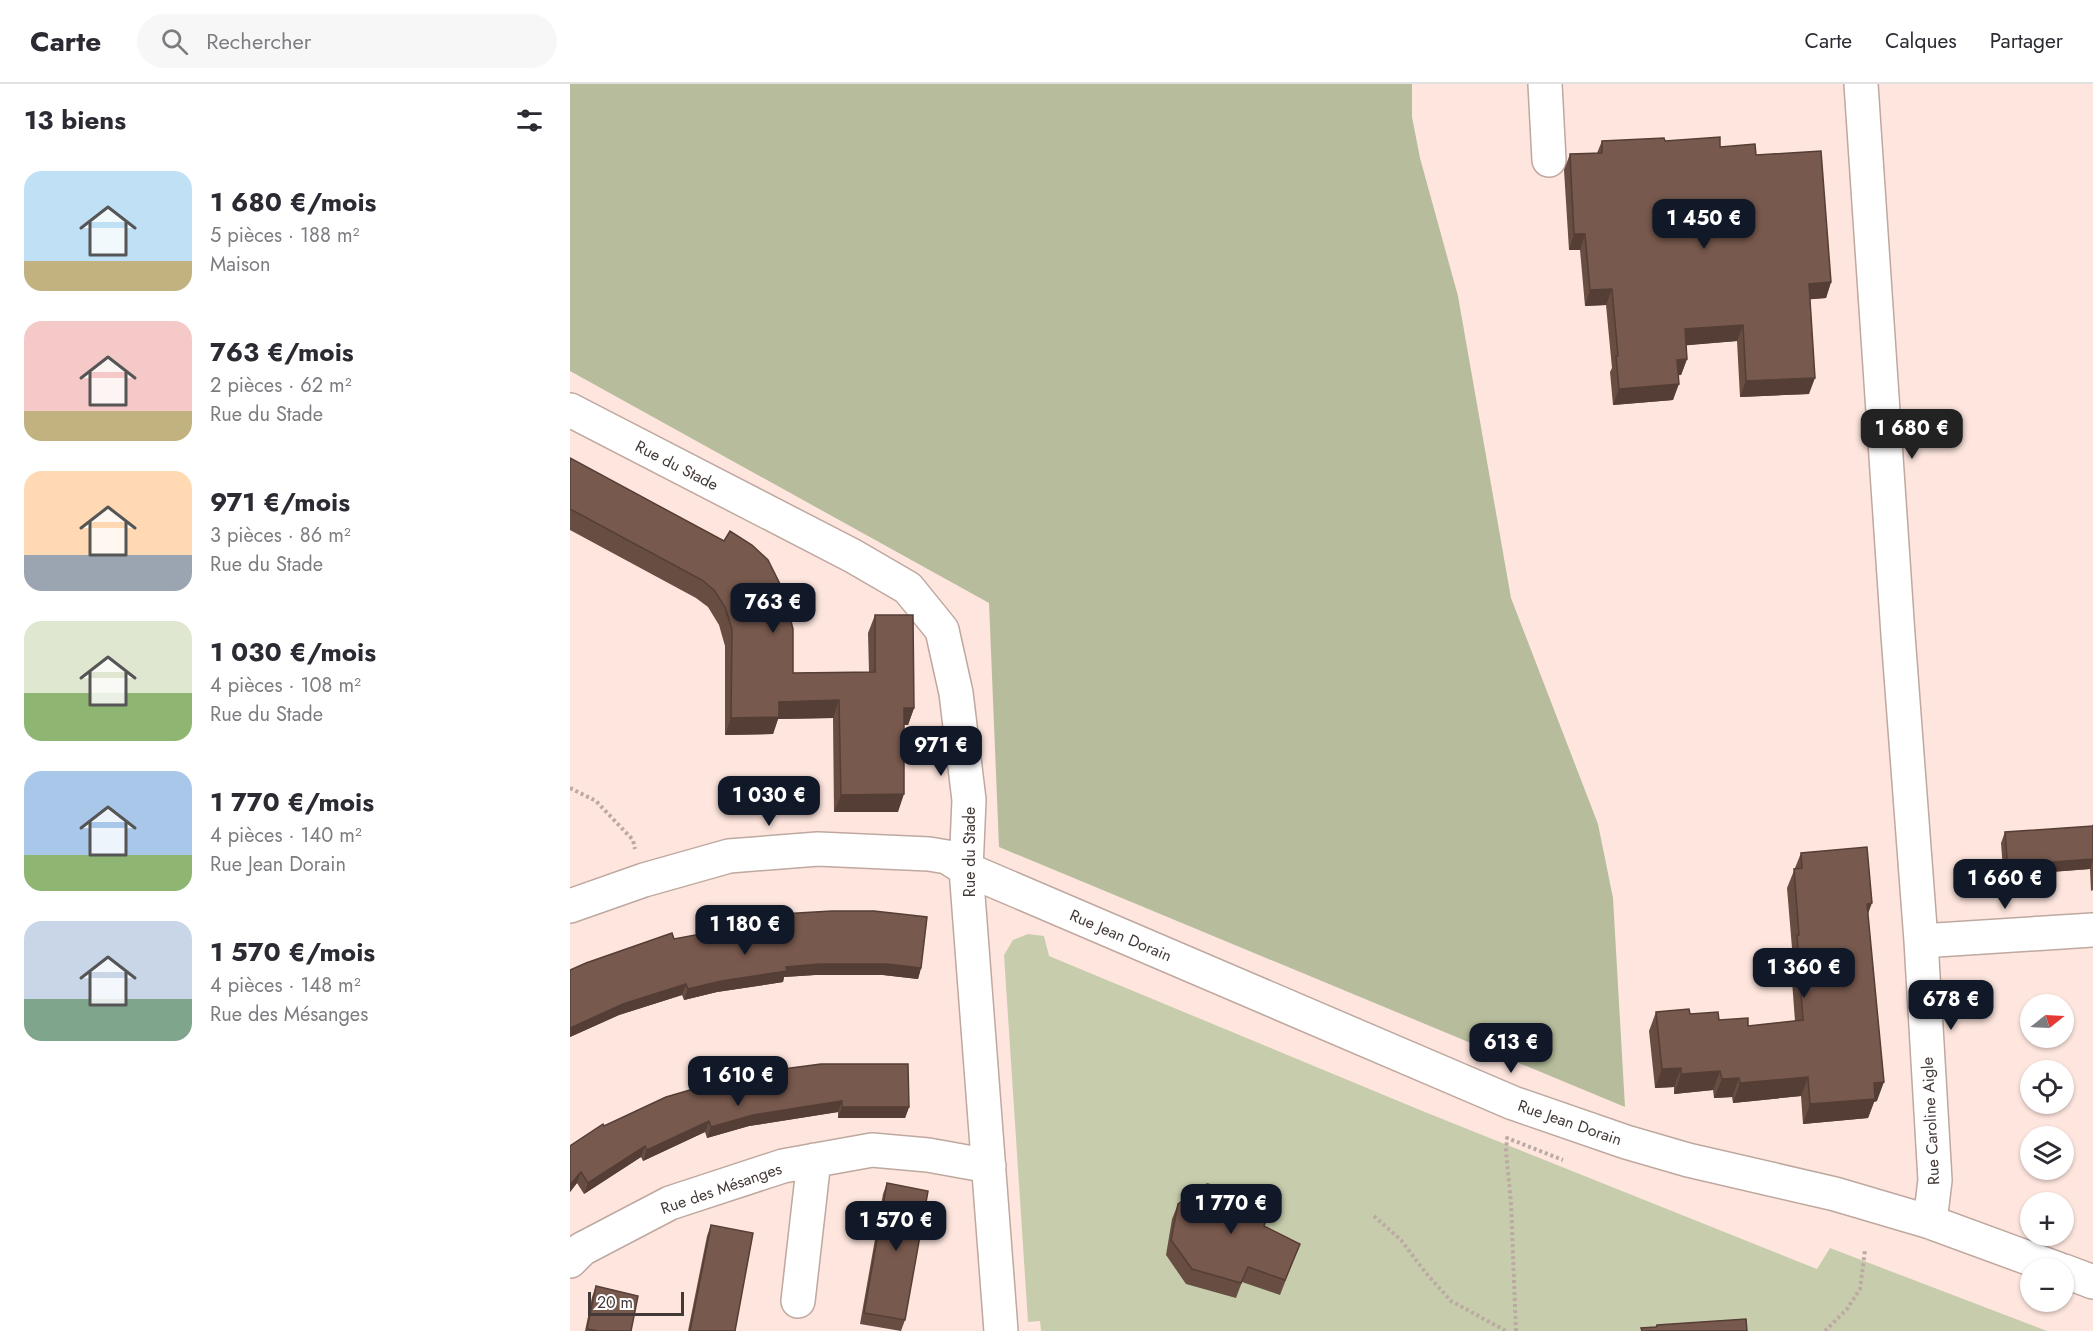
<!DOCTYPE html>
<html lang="fr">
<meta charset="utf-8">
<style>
:root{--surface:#fff;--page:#f7f7f7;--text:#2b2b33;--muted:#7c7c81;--line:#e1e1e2;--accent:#111827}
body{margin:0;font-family:Jost,sans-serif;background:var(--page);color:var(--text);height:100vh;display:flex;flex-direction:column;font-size:22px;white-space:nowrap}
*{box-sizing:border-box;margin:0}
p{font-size:20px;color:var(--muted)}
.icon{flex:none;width:33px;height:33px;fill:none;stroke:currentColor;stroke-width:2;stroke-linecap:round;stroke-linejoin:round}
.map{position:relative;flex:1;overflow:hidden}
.drawer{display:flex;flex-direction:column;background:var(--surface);width:570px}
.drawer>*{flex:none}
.needle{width:39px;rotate:72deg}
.fabs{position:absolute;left:1450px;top:910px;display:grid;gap:12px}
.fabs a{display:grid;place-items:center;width:54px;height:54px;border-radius:50%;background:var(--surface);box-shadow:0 2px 4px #0004;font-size:30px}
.scale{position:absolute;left:18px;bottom:15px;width:96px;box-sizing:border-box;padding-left:6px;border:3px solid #433936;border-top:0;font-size:16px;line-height:21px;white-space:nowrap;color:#433936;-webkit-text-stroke:4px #fff;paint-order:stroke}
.price{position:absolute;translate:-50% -51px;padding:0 14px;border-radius:12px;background:var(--accent);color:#fff;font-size:20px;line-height:39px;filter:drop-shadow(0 2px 3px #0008)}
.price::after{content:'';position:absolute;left:50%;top:36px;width:18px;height:14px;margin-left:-9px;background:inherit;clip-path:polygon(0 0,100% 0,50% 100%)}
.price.current{background:#222;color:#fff}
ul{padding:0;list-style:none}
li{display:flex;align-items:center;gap:18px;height:150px;padding:0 24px}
li span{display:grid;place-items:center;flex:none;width:168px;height:120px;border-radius:18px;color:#555}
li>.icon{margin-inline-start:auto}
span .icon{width:72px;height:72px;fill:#fffc;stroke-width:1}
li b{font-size:26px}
h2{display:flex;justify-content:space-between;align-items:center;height:72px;padding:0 24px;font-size:26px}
header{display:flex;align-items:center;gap:36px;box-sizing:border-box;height:84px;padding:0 30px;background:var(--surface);border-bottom:2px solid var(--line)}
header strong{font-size:28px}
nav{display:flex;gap:33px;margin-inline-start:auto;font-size:21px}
.search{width:420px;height:54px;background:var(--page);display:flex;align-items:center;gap:15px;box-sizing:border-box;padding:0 21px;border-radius:33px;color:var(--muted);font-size:22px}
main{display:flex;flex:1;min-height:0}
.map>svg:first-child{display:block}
</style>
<header>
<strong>Carte</strong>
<div class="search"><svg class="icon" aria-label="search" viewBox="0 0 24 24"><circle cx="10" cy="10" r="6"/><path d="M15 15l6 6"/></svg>Rechercher</div>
<nav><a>Carte</a><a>Calques</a><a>Partager</a></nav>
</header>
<main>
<section class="drawer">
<h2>13 biens<svg class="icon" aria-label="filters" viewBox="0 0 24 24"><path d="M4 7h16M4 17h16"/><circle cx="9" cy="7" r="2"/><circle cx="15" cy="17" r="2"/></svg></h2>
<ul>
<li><span style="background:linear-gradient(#bfe0f5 75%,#c2b280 0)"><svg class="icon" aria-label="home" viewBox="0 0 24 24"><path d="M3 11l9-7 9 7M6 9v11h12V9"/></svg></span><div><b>1 680 €/mois</b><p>5 pièces · 188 m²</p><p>Maison</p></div></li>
<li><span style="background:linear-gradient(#f6c9c9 75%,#c2b280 0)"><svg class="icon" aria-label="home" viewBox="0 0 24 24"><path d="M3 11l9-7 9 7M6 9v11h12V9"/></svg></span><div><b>763 €/mois</b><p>2 pièces · 62 m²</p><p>Rue du Stade</p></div></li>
<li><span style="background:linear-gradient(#ffd9b3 70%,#9aa5b1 0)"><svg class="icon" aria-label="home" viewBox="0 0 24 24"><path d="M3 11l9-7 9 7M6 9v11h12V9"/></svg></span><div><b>971 €/mois</b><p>3 pièces · 86 m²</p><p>Rue du Stade</p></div></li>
<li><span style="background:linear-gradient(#dfe7d0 60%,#8fb573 0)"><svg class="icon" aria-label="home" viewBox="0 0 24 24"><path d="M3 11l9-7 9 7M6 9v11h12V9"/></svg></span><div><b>1 030 €/mois</b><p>4 pièces · 108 m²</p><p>Rue du Stade</p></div></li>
<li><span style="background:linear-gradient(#a9c7e8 70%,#8fb573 0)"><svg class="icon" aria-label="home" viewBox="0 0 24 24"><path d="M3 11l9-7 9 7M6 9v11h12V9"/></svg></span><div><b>1 770 €/mois</b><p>4 pièces · 140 m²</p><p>Rue Jean Dorain</p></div></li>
<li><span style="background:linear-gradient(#c9d6e8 65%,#7fa58c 0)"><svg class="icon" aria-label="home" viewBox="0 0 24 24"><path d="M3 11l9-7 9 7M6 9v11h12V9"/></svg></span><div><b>1 570 €/mois</b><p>4 pièces · 148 m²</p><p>Rue des Mésanges</p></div></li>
</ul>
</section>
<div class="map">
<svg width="1523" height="1247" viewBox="0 0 1523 1247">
<rect width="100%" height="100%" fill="#fee6de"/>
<!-- green -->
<path fill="#c7cdac" d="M 458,850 L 474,852 L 479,872 L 850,1026 L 1247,1185 L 1260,1164 L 1477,1247 L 471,1247 L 470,1237 L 458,1238 L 434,871 L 443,856 Z"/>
<!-- forest -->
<path fill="#b7bd9c" d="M 0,0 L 842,0 L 842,33 L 850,74 L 888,212 L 941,514 L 1028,740 L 1043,814 L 1055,1023 L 429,763 L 419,519 L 0,287 Z"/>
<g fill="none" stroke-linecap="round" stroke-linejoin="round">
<!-- minor casing -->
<g stroke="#bea89f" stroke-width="36">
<path id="minor" d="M 975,0 L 979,76
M 1291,0 L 1328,551 L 1351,857 L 1365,1096 L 1360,1138
M 0,326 L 283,472 L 338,504 L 372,546 L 386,609 L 399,716 L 396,785 L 431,1247
M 0,822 L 74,796 L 159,772 L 248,765 L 359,770 L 377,773 L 396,785 L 943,1019 L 1056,1058 L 1118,1076 L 1265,1110 L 1360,1138 L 1488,1185
M 1351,857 L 1523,846
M 0,1177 L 12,1165 L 100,1119 L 213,1082 L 302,1066 L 358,1071 L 419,1082
M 1494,1187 L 1523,1198
M 228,1217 L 244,1076"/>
</g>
<!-- path -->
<path stroke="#bda9a3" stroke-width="4" stroke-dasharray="3 3" stroke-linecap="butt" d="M 0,704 L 26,717 L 63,756 L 65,765
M 804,1132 L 831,1156 L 855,1188 L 881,1217 L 936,1247
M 946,1247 L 941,1119 L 936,1067 L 937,1054 L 993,1076
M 1255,1247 L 1277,1225 L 1290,1205 L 1295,1166"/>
<!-- minor -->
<use href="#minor" stroke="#fff" stroke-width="33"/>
</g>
<!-- wall -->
<path fill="#674d42" d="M 1032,57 L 1095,57 L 1150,63 L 1186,71 L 1261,198 L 1256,214 L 1240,215 L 1239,310 L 1170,313 L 1167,257 L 1116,261 L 1117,275 L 1111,291 L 1108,291 L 1103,316 L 1043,321 L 1040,288 L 1042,284 L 1036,221 L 1015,222 L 1010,166 L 999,166 L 994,86 L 1000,70 L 1027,69 Z
M 0,374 L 154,457 L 223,589 L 299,588 L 298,549 L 305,531 L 344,624 L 338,641 L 334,641 L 328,728 L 264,728 L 263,634 L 208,635 L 203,650 L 155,651 L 155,562 L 149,541 L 138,523 L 126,514 L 0,446 Z
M 1523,740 L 1523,806 L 1521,807 L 1520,785 L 1469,789 L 1466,809 L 1435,812 L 1431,759 L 1435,748 L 1522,742 Z
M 1231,769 L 1298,829 L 1307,1017 L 1304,1018 L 1298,1034 L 1233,1040 L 1231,1012 L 1163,1019 L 1162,1013 L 1144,1014 L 1143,1006 L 1104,1010 L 1104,1003 L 1085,1004 L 1079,947 L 1086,928 L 1120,930 L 1178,942 L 1225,937 L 1220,870 L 1222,864 L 1217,804 Z
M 211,830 L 351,884 L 348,895 L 313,891 L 245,891 L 214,893 L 213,898 L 147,908 L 114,916 L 112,911 L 49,931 L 0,953 L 0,886 L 104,855 L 209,835 Z
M 175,990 L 339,1023 L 335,1034 L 268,1034 L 268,1028 L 179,1042 L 137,1054 L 135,1048 L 73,1077 L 71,1073 L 14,1110 L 7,1099 L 0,1108 L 0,1062 L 34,1042 Z
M 317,1099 L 335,1236 L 331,1247 L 290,1240 L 313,1110 Z
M 608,1120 L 700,1129 L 694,1142 L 730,1160 L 710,1211 L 672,1198 L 666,1214 L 616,1200 L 596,1171 L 602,1135 Z
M 141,1141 L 165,1247 L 118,1247 L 137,1152 Z
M 26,1202 L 61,1247 L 15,1247 L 22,1213 Z"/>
<!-- shaded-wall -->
<path fill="#543e36" d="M 1004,150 L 1015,150 L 1010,166 L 999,166 Z
M 1261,198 L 1256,214 L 1233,216 L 1239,200 Z
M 1042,205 L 1036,221 L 1015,222 L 1020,206 Z
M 1173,241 L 1167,257 L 1109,262 L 1115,245 Z
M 1117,275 L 1111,291 L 1101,292 L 1107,276 Z
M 1245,294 L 1239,310 L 1170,313 L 1176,297 Z
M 1109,300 L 1103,316 L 1043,321 L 1049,305 Z
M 269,616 L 263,634 L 208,635 L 203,650 L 155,651 L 161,634 L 209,618 Z
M 334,624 L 344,624 L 338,641 L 327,641 Z
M 334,710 L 328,728 L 264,728 L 271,711 Z
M 1523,775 L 1520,785 L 1465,789 L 1469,779 Z
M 1470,798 L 1466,809 L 1435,812 L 1439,801 Z
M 1302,819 L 1295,838 L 1297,820 Z
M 249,880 L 317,880 L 351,884 L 348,895 L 313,891 L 245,891 L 214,893 L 213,898 L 147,908 L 114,916 L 118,905 L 216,883 Z
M 116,900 L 112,911 L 49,931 L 0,953 L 0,944 L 53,920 Z
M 1111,984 L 1104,1003 L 1085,1004 L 1092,985 Z
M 1150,987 L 1143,1006 L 1104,1010 L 1111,990 Z
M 1238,993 L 1231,1012 L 1163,1019 L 1170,999 Z
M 1169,994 L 1162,1013 L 1144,1014 L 1152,995 Z
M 1314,998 L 1307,1017 L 1304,1018 L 1298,1034 L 1233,1040 L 1240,1020 L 1304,999 Z
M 272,1017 L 268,1028 L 179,1042 L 137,1054 L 141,1043 L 183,1031 Z
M 272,1023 L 339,1023 L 335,1034 L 268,1034 Z
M 139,1037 L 135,1048 L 73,1077 L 77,1066 Z
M 75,1062 L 71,1073 L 14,1110 L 18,1099 Z
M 11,1088 L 7,1099 L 0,1108 L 0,1101 Z"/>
<!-- building -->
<path fill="#78594d" stroke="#543e36" stroke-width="1.5" d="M 1150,53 L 1150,63 L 1185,60 L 1186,71 L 1251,67 L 1261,198 L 1239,200 L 1245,294 L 1176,297 L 1173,241 L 1115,245 L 1117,275 L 1107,276 L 1109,300 L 1049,305 L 1046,272 L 1048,272 L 1042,205 L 1020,206 L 1015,150 L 1004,150 L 1000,70 L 1032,69 L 1032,57 L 1094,54 L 1095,57 Z
M 0,374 L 154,457 L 160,447 L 182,461 L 198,476 L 213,506 L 223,545 L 223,589 L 305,588 L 305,531 L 343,531 L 344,624 L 334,624 L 334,710 L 271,711 L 269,616 L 209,618 L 209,633 L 161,634 L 162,545 L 155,523 L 144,506 L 132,496 L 0,425 Z
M 1523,742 L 1523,775 L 1469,779 L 1470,798 L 1439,801 L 1435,748 Z
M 1297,763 L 1302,819 L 1297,820 L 1314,998 L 1304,999 L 1305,1015 L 1240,1020 L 1238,993 L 1170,999 L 1169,994 L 1152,995 L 1150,987 L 1111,990 L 1111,984 L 1092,985 L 1086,928 L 1119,925 L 1120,930 L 1148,928 L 1149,936 L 1178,934 L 1178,942 L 1233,936 L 1227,851 L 1229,851 L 1224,785 L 1232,784 L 1231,769 Z
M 262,827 L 304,827 L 357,833 L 351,884 L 317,880 L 249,880 L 216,883 L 217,887 L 151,897 L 118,905 L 116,900 L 53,920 L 0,944 L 0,886 L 16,879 L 102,849 L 104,855 L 211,835 L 211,830 Z
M 251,980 L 338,980 L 339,1023 L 272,1023 L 272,1017 L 183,1031 L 141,1043 L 139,1037 L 77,1066 L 75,1062 L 18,1099 L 11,1088 L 0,1101 L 0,1062 L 33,1040 L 34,1042 L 96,1013 L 175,990 Z
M 317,1099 L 358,1107 L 335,1236 L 294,1229 Z
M 637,1100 L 705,1114 L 694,1142 L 730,1160 L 715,1196 L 678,1183 L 671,1199 L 622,1185 L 601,1156 L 608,1120 Z
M 141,1141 L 183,1149 L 165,1247 L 120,1247 Z
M 26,1202 L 68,1212 L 61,1247 L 28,1247 L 17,1245 Z
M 1176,1235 L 1177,1247 L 1072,1247 L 1071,1244 L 1086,1243 L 1087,1241 Z"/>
<g text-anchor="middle" stroke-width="6" stroke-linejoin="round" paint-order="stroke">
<!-- street labels -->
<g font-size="16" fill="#433936" stroke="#fff">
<text transform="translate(107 381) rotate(27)" y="6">Rue du Stade</text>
<text transform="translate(399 768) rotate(-90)" y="6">Rue du Stade</text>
<text transform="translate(551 851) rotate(23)" y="6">Rue Jean Dorain</text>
<text transform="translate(1360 1037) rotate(-93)" y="6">Rue Caroline Aigle</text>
<text transform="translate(1000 1038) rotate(19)" y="6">Rue Jean Dorain</text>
<text transform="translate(151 1104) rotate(-19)" y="6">Rue des Mésanges</text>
</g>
</g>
</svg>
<div class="fabs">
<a><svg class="needle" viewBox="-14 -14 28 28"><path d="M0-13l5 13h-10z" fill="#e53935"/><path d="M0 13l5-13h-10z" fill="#7c7c81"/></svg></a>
<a><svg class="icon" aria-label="locate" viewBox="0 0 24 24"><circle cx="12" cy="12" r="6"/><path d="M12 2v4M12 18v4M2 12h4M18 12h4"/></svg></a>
<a><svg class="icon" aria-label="layers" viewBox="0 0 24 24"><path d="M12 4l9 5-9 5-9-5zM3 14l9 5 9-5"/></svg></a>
<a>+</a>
<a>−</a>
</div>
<div class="scale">20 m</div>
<b class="price" style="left:1134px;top:166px">1 450 €</b>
<b class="price current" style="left:1342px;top:376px">1 680 €</b>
<b class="price" style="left:203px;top:550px">763 €</b>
<b class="price" style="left:371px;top:693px">971 €</b>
<b class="price" style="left:199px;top:743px">1 030 €</b>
<b class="price" style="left:1435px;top:826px">1 660 €</b>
<b class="price" style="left:175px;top:872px">1 180 €</b>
<b class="price" style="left:1234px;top:915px">1 360 €</b>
<b class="price" style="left:1381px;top:947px">678 €</b>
<b class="price" style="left:941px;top:990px">613 €</b>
<b class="price" style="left:168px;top:1023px">1 610 €</b>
<b class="price" style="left:661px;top:1151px">1 770 €</b>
<b class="price" style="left:326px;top:1168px">1 570 €</b>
</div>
</main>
